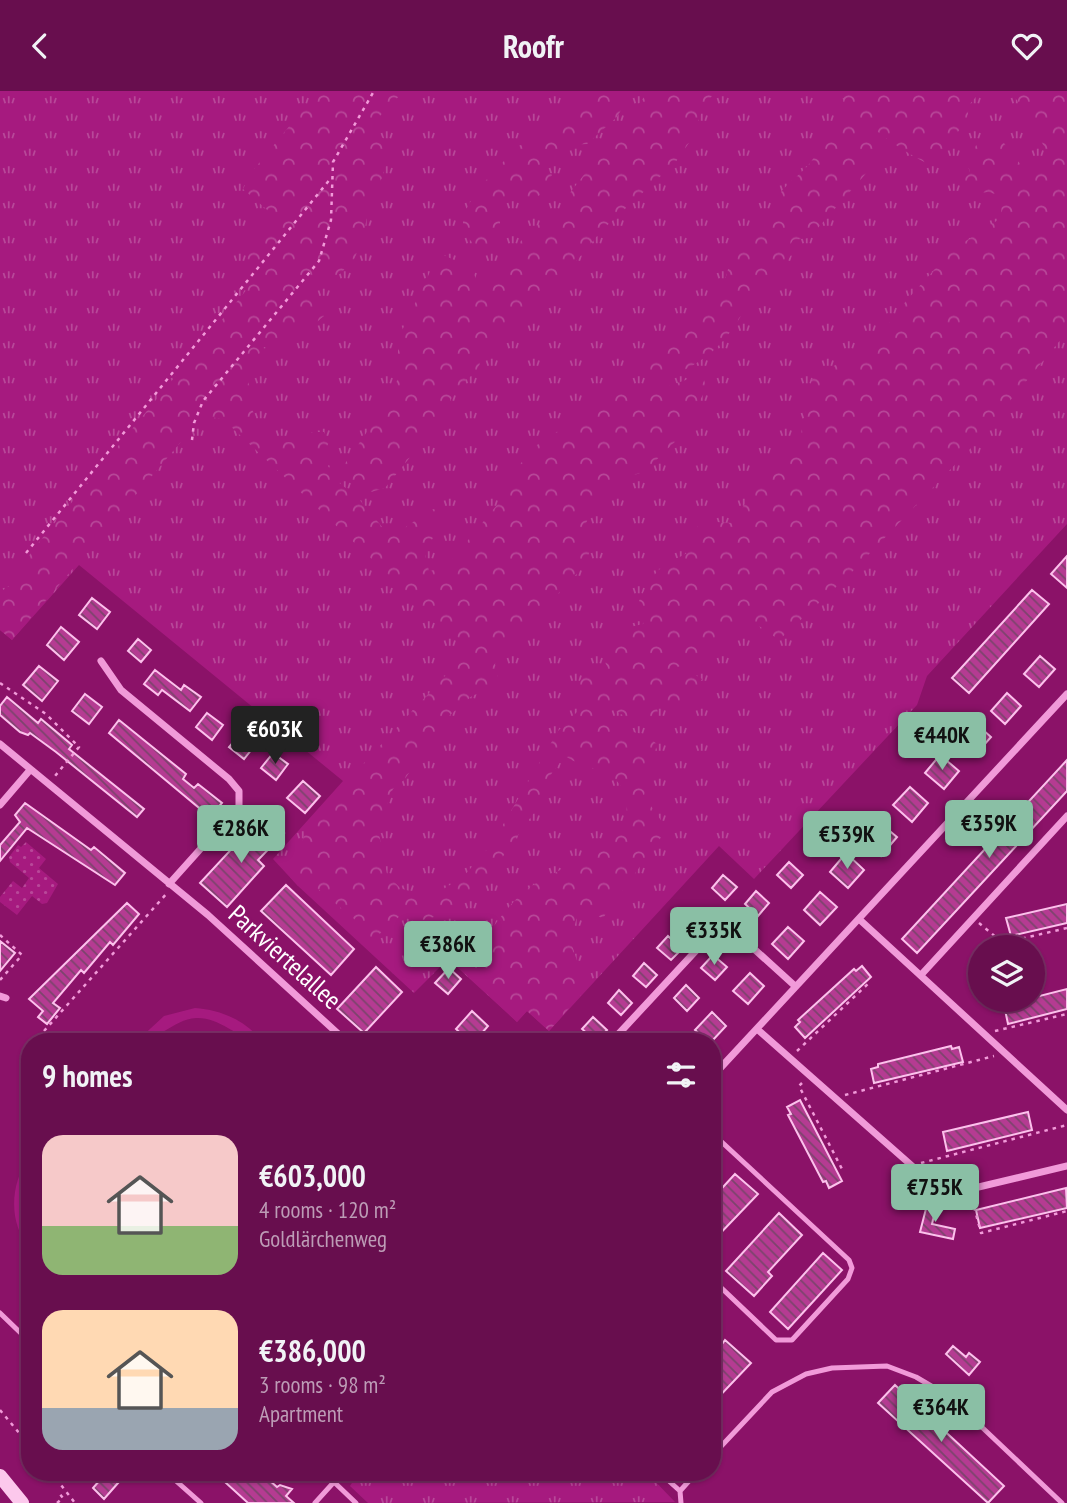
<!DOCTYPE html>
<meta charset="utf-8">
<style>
:root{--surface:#680e4e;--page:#6d1755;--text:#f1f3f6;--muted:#bd9cb6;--line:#7b2e66;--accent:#8abfa5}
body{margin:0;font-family:"PT Sans Narrow",sans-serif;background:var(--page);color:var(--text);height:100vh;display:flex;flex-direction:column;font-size:26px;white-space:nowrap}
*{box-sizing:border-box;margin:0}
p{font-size:23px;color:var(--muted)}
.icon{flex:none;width:38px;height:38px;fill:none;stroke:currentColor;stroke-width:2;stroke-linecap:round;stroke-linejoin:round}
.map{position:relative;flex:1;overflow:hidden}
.sheet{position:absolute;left:21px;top:942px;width:700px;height:448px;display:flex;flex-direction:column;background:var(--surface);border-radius:28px;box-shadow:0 2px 5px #0004,0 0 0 2px var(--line)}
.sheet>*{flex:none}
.fabs{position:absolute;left:968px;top:844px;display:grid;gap:14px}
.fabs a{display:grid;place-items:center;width:77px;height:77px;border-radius:50%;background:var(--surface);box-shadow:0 2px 5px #0004,0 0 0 2px var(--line);font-size:35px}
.price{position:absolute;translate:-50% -60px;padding:0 16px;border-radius:7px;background:var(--accent);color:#111;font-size:23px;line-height:46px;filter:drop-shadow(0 2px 4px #0008)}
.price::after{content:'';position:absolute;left:50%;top:42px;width:21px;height:16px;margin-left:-10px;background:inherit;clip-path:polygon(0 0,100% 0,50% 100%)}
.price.on{background:#222;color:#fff}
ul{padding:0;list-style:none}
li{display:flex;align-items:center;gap:21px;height:175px;padding:0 21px}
li span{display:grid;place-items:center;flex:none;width:196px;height:140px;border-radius:21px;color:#555}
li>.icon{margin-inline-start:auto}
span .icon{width:84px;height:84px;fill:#fffc;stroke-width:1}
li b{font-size:30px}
h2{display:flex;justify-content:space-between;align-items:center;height:84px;padding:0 21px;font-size:30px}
header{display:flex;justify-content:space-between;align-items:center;height:91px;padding:0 21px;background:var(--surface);font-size:32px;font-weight:700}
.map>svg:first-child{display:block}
</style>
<header><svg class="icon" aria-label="back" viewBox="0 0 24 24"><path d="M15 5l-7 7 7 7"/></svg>Roofr<svg class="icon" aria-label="heart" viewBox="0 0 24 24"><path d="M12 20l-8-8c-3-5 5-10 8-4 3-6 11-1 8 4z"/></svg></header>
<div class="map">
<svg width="1067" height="1412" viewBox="0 0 1067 1412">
<defs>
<pattern id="grass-tufts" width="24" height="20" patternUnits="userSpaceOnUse" patternTransform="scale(1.75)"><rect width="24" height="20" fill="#a61a7f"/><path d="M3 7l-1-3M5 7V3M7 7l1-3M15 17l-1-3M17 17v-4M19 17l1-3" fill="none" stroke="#b84899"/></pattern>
<pattern id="forest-crowns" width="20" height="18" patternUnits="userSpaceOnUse" patternTransform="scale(1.75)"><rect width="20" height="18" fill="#a61a7f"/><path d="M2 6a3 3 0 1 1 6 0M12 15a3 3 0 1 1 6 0" fill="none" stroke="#b84899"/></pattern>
<pattern id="park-dots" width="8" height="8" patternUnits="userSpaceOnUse" patternTransform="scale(1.75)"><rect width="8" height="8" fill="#a61a7f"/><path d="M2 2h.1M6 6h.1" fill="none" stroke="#b84899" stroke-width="1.8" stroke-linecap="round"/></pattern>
<pattern id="building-back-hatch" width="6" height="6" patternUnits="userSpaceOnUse" patternTransform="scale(1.75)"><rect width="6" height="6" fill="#b53b92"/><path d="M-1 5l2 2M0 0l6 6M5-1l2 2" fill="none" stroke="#7b446c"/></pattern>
</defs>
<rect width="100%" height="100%" fill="#8b1268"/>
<!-- grass -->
<path fill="url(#grass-tufts)" d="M 0,0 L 1067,0 L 1067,433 L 927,585 L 917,614 L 754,788 L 719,755 L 549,940 L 527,920 L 517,931 L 448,868 L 414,902 L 298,795 L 273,768 L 343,690 L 79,474 L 12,549 L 0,539 Z
M 359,1381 L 646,1381 L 675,1411 L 368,1412 L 350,1395 Z"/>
<!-- forest -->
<path fill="url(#forest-crowns)" d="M 318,0 L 404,0 L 376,29 L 379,43 L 391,56 L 382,87 L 370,107 L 365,137 L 355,167 L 340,183 L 323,188 L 309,203 L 324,225 L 312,235 L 302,235 L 279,260 L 264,256 L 245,284 L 250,296 L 250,314 L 265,346 C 282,352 298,355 312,341 L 324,341 L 329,351 L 322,365 L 337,390 L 358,407 L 388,443 L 400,440 L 432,418 L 446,420 L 425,463 L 429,480 L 445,477 L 502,408 L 507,388 L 537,354 L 618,300 L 657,299 L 703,283 L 706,298 L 681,345 L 644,381 L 620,388 L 599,407 L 586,432 L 594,447 L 585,474 L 523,540 L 508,546 L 495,573 L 501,599 L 473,604 L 450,624 L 404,689 L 393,698 L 378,738 L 387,783 L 400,797 L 418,803 L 440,800 L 463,786 L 491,754 L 558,640 L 582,616 C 597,618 598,625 610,633 C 625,644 637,636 657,653 L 644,705 L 667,738 L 603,827 L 590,823 L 577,825 L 571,851 L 586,898 L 549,940 L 527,920 L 517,931 L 461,879 C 483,854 499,822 525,800 C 552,777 654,748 620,694 C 610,678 582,677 565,665 L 549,686 L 533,723 L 487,788 L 449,822 L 415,831 L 401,824 L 366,855 L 357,847 L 359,832 L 312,793 L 298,795 L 290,786 L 309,731 L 457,572 L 467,554 L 435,528 L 223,328 L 203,325 L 12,549 L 0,539 L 0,501 L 17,490 L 31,461 L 248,197 C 243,158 244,152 273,124 L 243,98 L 251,82 Z
M 598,0 L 627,0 L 627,9 L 617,26 L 587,53 L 566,54 L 541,72 L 552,84 L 540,104 L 529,110 L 508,101 L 500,116 L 500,155 L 483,162 L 470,149 L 463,136 L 463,124 L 477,99 L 517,56 L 554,36 Z
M 649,0 L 717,0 L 704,13 L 693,46 L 675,72 L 602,139 L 549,203 L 511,240 L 487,254 L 477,280 L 455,298 L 447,319 L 428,338 L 420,354 L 385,397 L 371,401 L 352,389 L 344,374 L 389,309 L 398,287 L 398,248 L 439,162 L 472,177 L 479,197 L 487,194 L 531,137 L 559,124 L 569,103 Z
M 845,0 L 981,0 L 969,14 L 967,30 L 930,74 C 898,58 870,36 843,12 Z
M 1010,0 L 1067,0 L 1067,241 L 970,358 L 850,483 L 779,549 L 752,530 L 709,564 L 675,577 L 677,584 L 694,583 L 702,588 L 689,608 L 657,615 L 659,634 C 627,635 612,611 580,606 L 580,590 L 590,574 L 606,585 L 609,581 L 600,558 L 617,539 L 643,533 L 647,525 L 639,510 C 646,496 653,482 666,473 C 674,467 683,466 691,459 L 692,447 L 700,430 L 733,432 L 761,387 L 785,369 L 800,348 L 812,288 L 842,270 L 865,264 L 906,210 L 952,159 L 1001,127 L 1002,105 L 988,101 L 965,104 L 959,92 L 970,82 L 968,73 L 977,52 L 997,43 L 1028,83 L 1048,64 L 1030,27 Z
M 847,27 L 860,44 L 885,61 L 809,147 L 793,149 L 790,154 L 793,161 L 772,193 L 757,196 C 731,246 713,272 656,290 L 649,278 L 650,266 L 671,256 L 675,239 L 695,228 C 703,206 711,211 722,195 C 727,188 727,177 731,170 C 743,148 766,130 787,119 L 781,101 C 793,86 810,78 817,60 L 814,52 L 835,29 Z"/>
<!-- park -->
<path fill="url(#park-dots)" d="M 26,751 L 46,768 L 39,777 L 58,793 L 47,812 L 42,813 L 32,805 L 17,824 L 0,811 L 0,806 L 13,790 L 22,797 L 29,787 L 10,771 L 9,766 L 18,754 L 21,756 Z"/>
<!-- pitch -->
<path fill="#a61a7f" d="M 195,917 C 221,919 245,929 262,950 C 239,950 222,926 196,927 C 172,929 159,950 137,950 L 164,925 Z
M 29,1065 L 24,1124 L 30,1140 L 30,1159 C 8,1130 10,1095 29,1065 Z"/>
<!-- building -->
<path fill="url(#building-back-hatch)" stroke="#fcc1ec" stroke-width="2" d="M 1067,465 L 1067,497 L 1051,483 Z
M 1032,499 L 1049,513 L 969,602 L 952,587 Z
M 92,507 L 110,521 L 97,538 L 79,524 Z
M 61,536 L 79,551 L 64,569 L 47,554 Z
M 138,548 L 151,559 L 141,571 L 128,560 Z
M 1040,565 L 1055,578 L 1039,596 L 1024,583 Z
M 39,575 L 58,590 L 42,610 L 23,594 Z
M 155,579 L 181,599 L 184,594 L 201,606 L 190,620 L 162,599 L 158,604 L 144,593 Z
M 1007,602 L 1021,615 L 1005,633 L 991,620 Z
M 85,603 L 102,616 L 89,633 L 72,620 Z
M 7,606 L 38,632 L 41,628 L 72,654 L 69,658 L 144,718 L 137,726 L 56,661 L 30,642 L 28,644 L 20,641 L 0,624 L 0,615 Z
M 207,622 L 223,634 L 212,649 L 196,636 Z
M 119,629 L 186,683 L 183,688 L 194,697 L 198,693 L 222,712 L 210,726 L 109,642 Z
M 972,629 L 991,646 L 975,664 L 956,648 Z
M 242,641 L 256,653 L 244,668 L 229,656 Z
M 273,662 L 288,673 L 276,689 L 261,677 Z
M 940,664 L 959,680 L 944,698 L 925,682 Z
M 1067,669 L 1067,700 L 917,862 L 902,848 Z
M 303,690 L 320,705 L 305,722 L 287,707 Z
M 910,696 L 928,712 L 912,731 L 893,714 Z
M 25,712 L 91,759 L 94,756 L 125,782 L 115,794 L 27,737 L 0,770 L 0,754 L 20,731 L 15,724 Z
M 268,728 L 284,742 L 258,769 L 264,775 L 227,816 L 200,792 L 238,751 L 243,755 Z
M 878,730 L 897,746 L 881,765 L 862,748 Z
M 846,762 L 864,779 L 848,797 L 830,781 Z
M 789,771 L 803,784 L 791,797 L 777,784 Z
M 723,784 L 737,796 L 725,809 L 712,797 Z
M 286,794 L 354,858 L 331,884 L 261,820 Z
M 756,800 L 769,812 L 758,825 L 745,813 Z
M 820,801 L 837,816 L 820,834 L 804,819 Z
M 127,812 L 139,823 L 113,854 L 110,851 L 84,882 L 81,879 L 53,912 L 60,917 L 47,933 L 38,926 L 43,920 L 29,908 Z
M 1067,813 L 1067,832 L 1011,845 L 1006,827 Z
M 694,818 L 707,829 L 696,841 L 683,830 Z
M 788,836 L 804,850 L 788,868 L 772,853 Z
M 668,845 L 682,858 L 671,869 L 657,857 Z
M 0,850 L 15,862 L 0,880 Z
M 713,864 L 727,876 L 715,889 L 701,877 Z
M 644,872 L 657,884 L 646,896 L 633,885 Z
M 862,875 L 871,886 L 805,947 L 795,936 L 800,931 L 798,929 L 854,878 L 856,880 Z
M 376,876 L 402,901 L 364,942 L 337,918 Z
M 449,877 L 461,888 L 448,903 L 435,892 Z
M 750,882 L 764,895 L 748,913 L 733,900 Z
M 686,894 L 699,907 L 687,920 L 674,907 Z
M 1067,898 L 1067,918 L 1008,933 L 1004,914 Z
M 619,899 L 632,912 L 621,924 L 608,912 Z
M 472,920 L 488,935 L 475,950 L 469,950 L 456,938 Z
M 712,921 L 726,935 L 712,950 L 707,950 L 695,939 Z
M 593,926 L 607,939 L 596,950 L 582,938 Z
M 951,955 L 952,958 L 959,956 L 963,971 L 874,992 L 871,978 L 878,976 L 878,973 Z
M 800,1009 L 842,1090 L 829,1097 L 826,1090 L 823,1091 L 788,1024 L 791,1023 L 787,1016 Z
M 1028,1021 L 1032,1039 L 947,1060 L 943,1041 Z
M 735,1083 L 758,1103 L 712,1151 L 712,1108 Z
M 1066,1097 L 1067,1117 L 980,1137 L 976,1119 Z
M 928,1110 L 937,1112 L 932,1133 L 955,1138 L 953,1148 L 920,1141 Z
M 779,1122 L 802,1144 L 768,1181 L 772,1185 L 754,1205 L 726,1180 Z
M 823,1162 L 842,1179 L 788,1238 L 770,1221 Z
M 725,1249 L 751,1272 L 712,1313 L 712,1267 Z
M 953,1255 L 966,1266 L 969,1262 L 980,1271 L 969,1284 L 946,1263 Z
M 895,1294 L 1004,1395 L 988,1412 L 878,1312 Z
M 214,1381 L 260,1381 L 277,1396 L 280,1394 L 292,1398 L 286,1405 L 294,1412 L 248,1412 Z
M 106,1382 L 118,1392 L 104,1408 L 93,1397 Z"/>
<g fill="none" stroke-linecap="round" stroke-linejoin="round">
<!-- path -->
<path stroke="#f19ad9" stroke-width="2.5" stroke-dasharray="3.5 5" stroke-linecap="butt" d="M 192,349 L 194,332 L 203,310 L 319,170 L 331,129 L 333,71 L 374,0
M 26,462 L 331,87
M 0,592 L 46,623 L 79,656 L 55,685
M 979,832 L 1003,852 L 1067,837
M 0,844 L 22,864 L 0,889
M 44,940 L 168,801
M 995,940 L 1067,923
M 797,960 L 871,890
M 802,992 L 799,995 L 842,1078
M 845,1004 L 994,965
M 921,1072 L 1067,1034
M 972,1108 L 981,1142 L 1067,1120
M 0,1319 L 30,1355
M 51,1381 L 75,1412
M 57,1412 L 63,1407 L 59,1402"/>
<!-- lane -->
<path stroke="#f19ad9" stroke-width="5" d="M 712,1042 L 849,1169 L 852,1177 L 848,1188 L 792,1249 L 776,1249 L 712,1188
M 0,1222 L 30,1251
M 712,1365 L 772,1301 L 806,1283 L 832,1277 L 887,1275 L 916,1286 L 950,1306 L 1062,1412
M 166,1381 L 201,1412
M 659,1381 L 680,1400 L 681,1412
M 334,1391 L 356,1412
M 680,1400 L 697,1381
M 315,1412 L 343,1381"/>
<!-- street -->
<path stroke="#f19ad9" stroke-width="7" d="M 101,570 L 121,599 L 229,688 L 239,700 L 239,715 L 169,793
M 0,653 L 208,824 L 346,950
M 0,714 L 30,679
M 859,828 L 1067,1019
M 921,884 L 1067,725
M 0,905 L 6,907
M 757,938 L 945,1104 L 1067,1075
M 612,950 L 717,837 L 724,834 L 731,837 L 795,895
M 712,986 L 1067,603"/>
<!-- secondary -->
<path stroke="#fcc8ec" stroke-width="14" d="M 0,1385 L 22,1412"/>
</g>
<g text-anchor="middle" stroke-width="5" stroke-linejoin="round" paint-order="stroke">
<!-- street labels -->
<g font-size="26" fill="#fff" stroke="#8b1268">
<text transform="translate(285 866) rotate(42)" y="9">Parkviertelallee</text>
</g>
</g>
</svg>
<div class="fabs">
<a><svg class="icon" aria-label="layers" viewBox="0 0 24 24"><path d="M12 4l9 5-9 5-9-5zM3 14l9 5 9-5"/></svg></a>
</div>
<b class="price on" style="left:275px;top:675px">€603K</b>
<b class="price" style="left:942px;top:681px">€440K</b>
<b class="price" style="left:989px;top:769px">€359K</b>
<b class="price" style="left:241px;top:774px">€286K</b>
<b class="price" style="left:847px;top:780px">€539K</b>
<b class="price" style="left:714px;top:876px">€335K</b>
<b class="price" style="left:448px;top:890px">€386K</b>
<b class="price" style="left:935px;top:1133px">€755K</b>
<b class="price" style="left:941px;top:1353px">€364K</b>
<section class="sheet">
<h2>9 homes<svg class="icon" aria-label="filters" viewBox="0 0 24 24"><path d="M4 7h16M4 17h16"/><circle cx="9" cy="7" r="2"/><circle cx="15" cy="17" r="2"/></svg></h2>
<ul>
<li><span style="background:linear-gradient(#f6c9c9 65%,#8fb573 0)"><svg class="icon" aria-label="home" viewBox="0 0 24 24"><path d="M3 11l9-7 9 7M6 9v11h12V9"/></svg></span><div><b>€603,000</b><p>4 rooms · 120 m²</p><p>Goldlärchenweg</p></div></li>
<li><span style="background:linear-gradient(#ffd9b3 70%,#9aa5b1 0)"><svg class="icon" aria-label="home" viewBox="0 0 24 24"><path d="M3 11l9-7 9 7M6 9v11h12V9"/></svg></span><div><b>€386,000</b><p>3 rooms · 98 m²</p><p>Apartment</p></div></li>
</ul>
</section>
</div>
